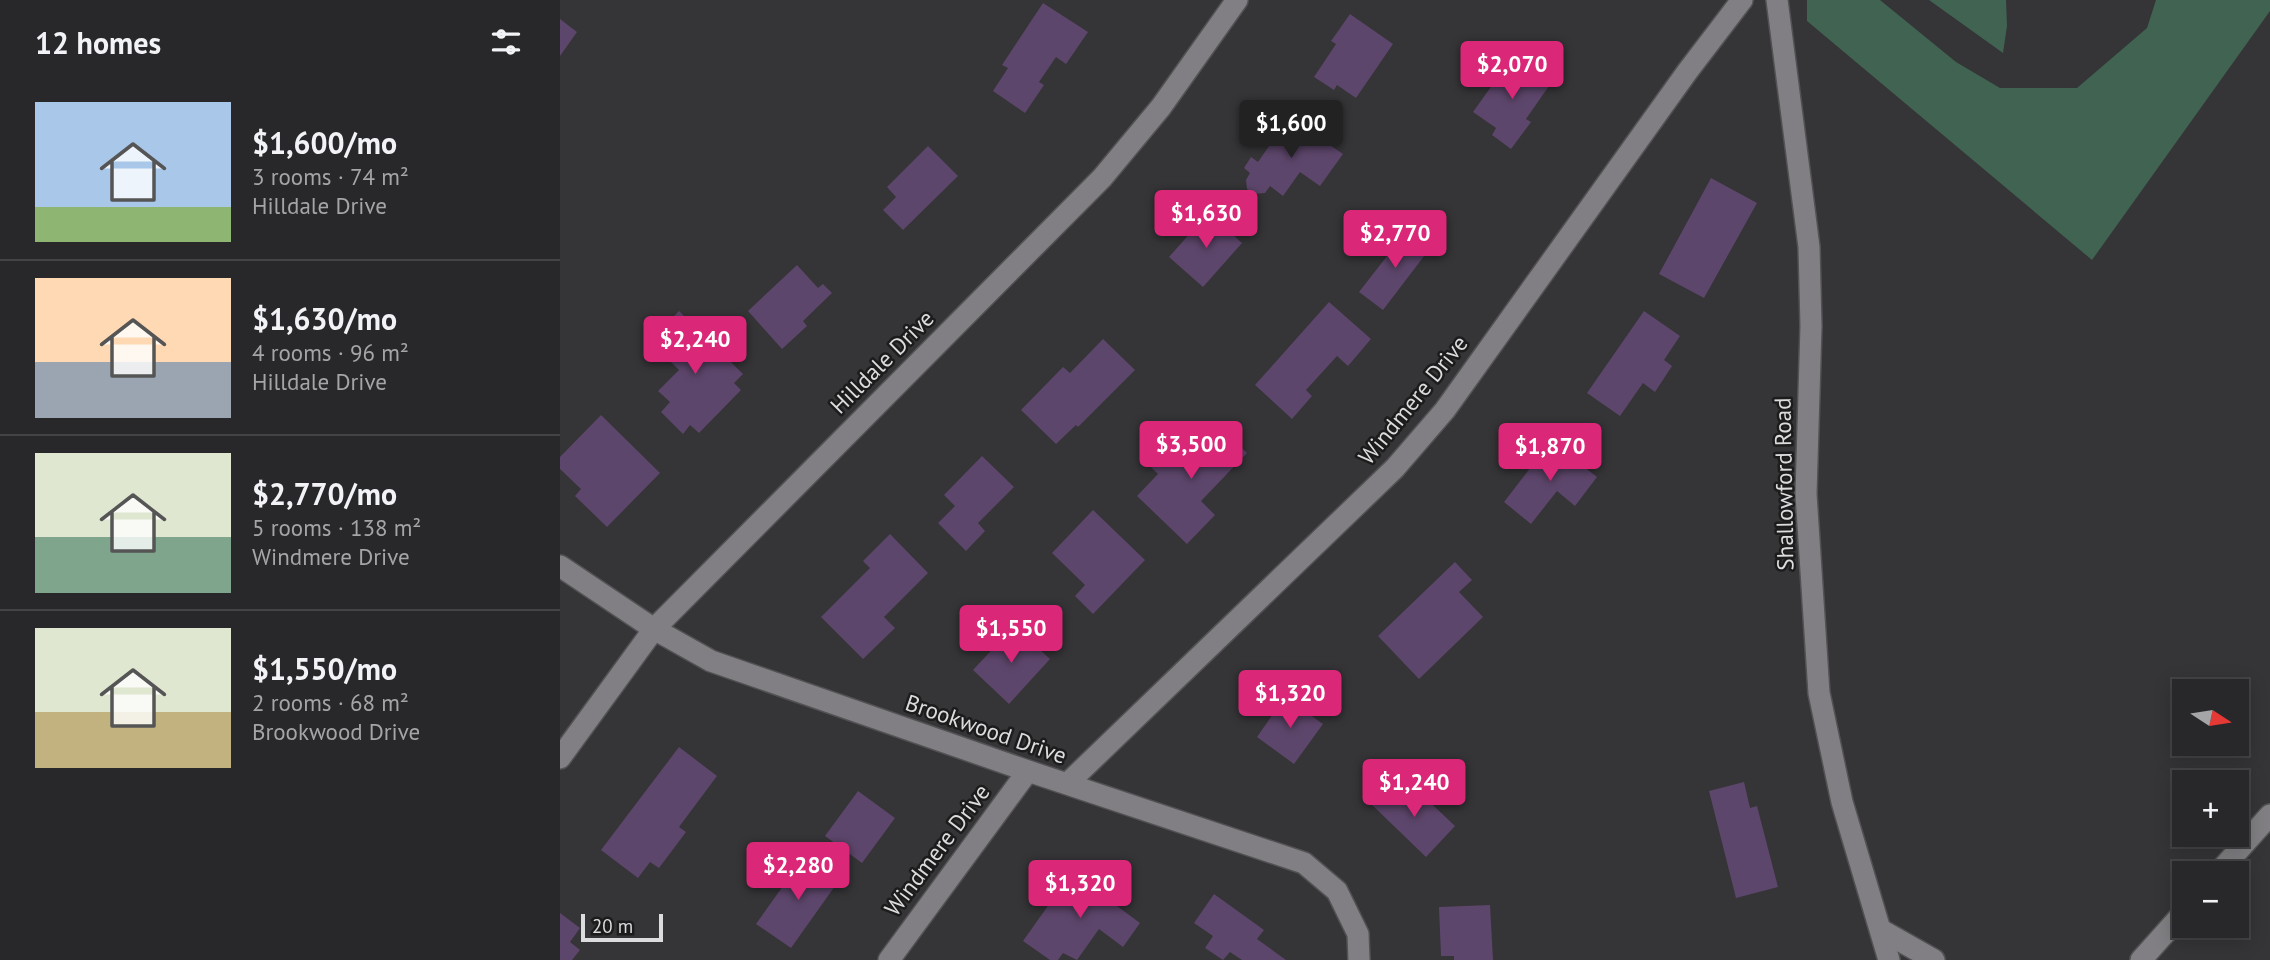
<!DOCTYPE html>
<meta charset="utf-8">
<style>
:root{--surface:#282729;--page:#302f31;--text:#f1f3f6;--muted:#a5a5a8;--line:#444446;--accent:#db2777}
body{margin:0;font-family:"PT Sans",sans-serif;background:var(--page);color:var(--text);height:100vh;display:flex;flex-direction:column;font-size:26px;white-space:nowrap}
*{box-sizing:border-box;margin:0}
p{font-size:23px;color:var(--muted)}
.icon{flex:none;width:38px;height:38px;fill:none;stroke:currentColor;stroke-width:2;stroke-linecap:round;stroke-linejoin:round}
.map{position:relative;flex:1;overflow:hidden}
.drawer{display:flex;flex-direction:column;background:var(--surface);width:560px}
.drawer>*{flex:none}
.needle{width:46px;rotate:102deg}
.fabs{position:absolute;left:1612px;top:679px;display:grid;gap:14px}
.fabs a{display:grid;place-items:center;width:77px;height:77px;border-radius:0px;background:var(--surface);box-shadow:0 4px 18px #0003,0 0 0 2px var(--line);font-size:35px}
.scale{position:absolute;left:21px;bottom:18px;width:82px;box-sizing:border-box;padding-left:7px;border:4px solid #dcdbdd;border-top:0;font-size:19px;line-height:24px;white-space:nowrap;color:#dcdbdd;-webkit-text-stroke:5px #1c1c1d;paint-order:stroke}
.price{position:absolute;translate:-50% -60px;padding:0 16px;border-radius:7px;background:var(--accent);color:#fff;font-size:23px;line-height:46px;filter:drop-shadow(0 2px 4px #0008)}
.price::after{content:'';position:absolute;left:50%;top:42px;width:21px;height:16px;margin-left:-10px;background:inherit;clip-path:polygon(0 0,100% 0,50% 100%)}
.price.current{background:#222;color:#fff}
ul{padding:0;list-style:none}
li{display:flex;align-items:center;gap:21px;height:175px;padding:0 35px}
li+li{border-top:2px solid var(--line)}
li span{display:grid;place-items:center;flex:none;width:196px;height:140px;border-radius:0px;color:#555}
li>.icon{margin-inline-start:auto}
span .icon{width:84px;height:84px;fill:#fffc;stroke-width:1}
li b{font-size:30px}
h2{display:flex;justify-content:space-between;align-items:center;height:84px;padding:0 35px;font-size:30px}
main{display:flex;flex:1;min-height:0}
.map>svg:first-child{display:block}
</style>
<main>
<section class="drawer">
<h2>12 homes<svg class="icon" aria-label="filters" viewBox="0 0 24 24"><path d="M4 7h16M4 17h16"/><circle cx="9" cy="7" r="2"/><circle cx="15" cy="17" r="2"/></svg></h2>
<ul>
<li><span style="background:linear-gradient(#a9c7e8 75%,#8fb573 0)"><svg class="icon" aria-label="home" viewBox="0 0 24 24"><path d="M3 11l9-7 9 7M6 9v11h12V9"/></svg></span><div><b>$1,600/mo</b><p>3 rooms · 74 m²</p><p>Hilldale Drive</p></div></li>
<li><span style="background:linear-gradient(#ffd9b3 60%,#9aa5b1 0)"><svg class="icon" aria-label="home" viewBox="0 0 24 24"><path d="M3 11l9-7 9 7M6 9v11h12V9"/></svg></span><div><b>$1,630/mo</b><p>4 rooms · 96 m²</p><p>Hilldale Drive</p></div></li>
<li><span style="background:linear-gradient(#dfe7d0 60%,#7fa58c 0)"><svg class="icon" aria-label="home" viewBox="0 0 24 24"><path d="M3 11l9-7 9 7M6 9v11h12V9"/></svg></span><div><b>$2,770/mo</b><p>5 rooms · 138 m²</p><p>Windmere Drive</p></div></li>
<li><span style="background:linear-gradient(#dfe7d0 60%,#c2b280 0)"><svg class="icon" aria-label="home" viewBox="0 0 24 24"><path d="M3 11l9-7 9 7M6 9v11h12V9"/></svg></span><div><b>$1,550/mo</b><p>2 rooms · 68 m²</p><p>Brookwood Drive</p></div></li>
</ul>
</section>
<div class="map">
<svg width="1710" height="960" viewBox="0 0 1710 960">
<rect width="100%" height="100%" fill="#353437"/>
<!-- green -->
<path fill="#406352" d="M 1247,0 L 1320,0 L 1396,62 L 1440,88 L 1517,88 L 1587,28 L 1596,0 L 1710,0 L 1710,11 L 1532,260 L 1247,21 Z
M 1369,0 L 1446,0 L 1447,26 L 1443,53 Z"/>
<!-- building -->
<path fill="#5d466b" d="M 483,3 L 528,32 L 506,64 L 496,57 L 479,82 L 484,85 L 465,113 L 433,91 L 448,68 L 442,65 Z
M 790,14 L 833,44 L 796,98 L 777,85 L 774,90 L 754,77 L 776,44 L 771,41 Z
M 0,19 L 17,32 L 0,56 Z
M 953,56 L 991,83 L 966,119 L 971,122 L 951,149 L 932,135 L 936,128 L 913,112 Z
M 729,117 L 783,154 L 760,186 L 740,172 L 723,196 L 710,186 L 705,193 L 693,194 L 687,189 L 686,180 L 690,173 L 684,168 L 691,157 L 698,162 Z
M 368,146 L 398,176 L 343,230 L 323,210 L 336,197 L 327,187 Z
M 1151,178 L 1197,203 L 1144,298 L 1099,274 Z
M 648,213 L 682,243 L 643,287 L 609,257 Z
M 848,229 L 871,247 L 823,310 L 799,292 Z
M 237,265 L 258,288 L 263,284 L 272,293 L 243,321 L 247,326 L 222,349 L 188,311 Z
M 769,302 L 811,339 L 788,366 L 777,356 L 746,390 L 752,396 L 732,419 L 695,385 Z
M 119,311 L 183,374 L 174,383 L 181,390 L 139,433 L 130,425 L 123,434 L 101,412 L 110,402 L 98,391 L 119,370 L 90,341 Z
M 1084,311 L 1120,336 L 1104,360 L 1112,366 L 1095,392 L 1083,383 L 1060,416 L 1027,393 Z
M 543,339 L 575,370 L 518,427 L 516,425 L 496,444 L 461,410 L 503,367 L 510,373 Z
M 41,415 L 100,473 L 47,527 L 15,496 L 21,489 L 0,469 L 0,457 Z
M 654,421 L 687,453 L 641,501 L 655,515 L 627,544 L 577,496 L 598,474 L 591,467 L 609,448 L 619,458 Z
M 991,441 L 1037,477 L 1015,506 L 997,491 L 971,524 L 944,502 Z
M 422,456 L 454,487 L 418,523 L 425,531 L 406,551 L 378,523 L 395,506 L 384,495 Z
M 533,510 L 585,560 L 533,614 L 515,596 L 525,585 L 492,553 Z
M 330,534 L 368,573 L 324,617 L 335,628 L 303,659 L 261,617 L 310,568 L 303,561 Z
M 895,562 L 912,580 L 899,592 L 923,617 L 859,679 L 818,636 Z
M 454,626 L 490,659 L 449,704 L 413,670 Z
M 725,697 L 763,724 L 734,764 L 697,737 Z
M 119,747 L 157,776 L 119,827 L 126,832 L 99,868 L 90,862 L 78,878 L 41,850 Z
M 1184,782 L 1190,808 L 1197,806 L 1218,887 L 1176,898 L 1149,791 Z
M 826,786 L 843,802 L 856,789 L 895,826 L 866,857 L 810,803 Z
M 298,791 L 335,818 L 302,863 L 265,836 Z
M 245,855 L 280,879 L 231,948 L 196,924 Z
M 512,872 L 541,893 L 549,882 L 565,894 L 557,906 L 580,923 L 563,947 L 539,929 L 517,960 L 503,953 L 498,960 L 490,960 L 463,941 Z
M 654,894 L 704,930 L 697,939 L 726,960 L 682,960 L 670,952 L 663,960 L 645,948 L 653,936 L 634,923 Z
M 930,905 L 933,960 L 894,960 L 894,956 L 881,956 L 879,907 Z
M 0,913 L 20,928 L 10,942 L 20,950 L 12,960 L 0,960 Z"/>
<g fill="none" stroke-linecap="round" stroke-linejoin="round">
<!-- street casing -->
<g stroke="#525153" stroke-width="24">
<path id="street" d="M 0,566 L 94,629 L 151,661 L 468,771 L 744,863 L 777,891 L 798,934 L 799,960
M 0,758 L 94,629 L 542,178 L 601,107 L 677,0
M 507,784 L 835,468 L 885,410 L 1127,72 L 1182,0
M 1658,873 L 1710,815
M 1321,930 L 1374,960
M 329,960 L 468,771
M 1581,960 L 1624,912"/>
</g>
<!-- secondary casing -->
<g stroke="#525153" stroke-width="24">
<path id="secondary" d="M 1217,0 L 1249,247 L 1251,326 L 1246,494 L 1259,693 L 1282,802 L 1329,960"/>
</g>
<!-- street -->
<use href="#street" stroke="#817f83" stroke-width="21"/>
<!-- secondary -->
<use href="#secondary" stroke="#817f83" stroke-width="21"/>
</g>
<g text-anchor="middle" stroke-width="5" stroke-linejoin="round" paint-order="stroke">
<!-- street labels -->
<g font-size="23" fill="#dcdbdd" stroke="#1c1c1d">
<text transform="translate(322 362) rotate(-45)" y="8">Hilldale Drive</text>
<text transform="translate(853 400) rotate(-51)" y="8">Windmere Drive</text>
<text transform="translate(1224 484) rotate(-91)" y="8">Shallowford Road</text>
<text transform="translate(426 729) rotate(19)" y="8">Brookwood Drive</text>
<text transform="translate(377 850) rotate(-53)" y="8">Windmere Drive</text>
</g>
</g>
</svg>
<div class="fabs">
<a><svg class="needle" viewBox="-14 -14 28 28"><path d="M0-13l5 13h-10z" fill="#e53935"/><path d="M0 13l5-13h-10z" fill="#a5a5a8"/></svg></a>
<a>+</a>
<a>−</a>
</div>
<div class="scale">20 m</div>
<b class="price" style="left:952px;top:101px">$2,070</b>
<b class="price current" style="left:731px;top:160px">$1,600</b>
<b class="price" style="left:646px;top:250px">$1,630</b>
<b class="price" style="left:835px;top:270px">$2,770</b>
<b class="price" style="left:135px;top:376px">$2,240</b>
<b class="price" style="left:631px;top:481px">$3,500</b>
<b class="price" style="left:990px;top:483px">$1,870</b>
<b class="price" style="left:451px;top:665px">$1,550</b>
<b class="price" style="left:730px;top:730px">$1,320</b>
<b class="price" style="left:854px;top:819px">$1,240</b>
<b class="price" style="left:238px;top:902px">$2,280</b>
<b class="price" style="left:520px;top:920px">$1,320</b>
</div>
</main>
